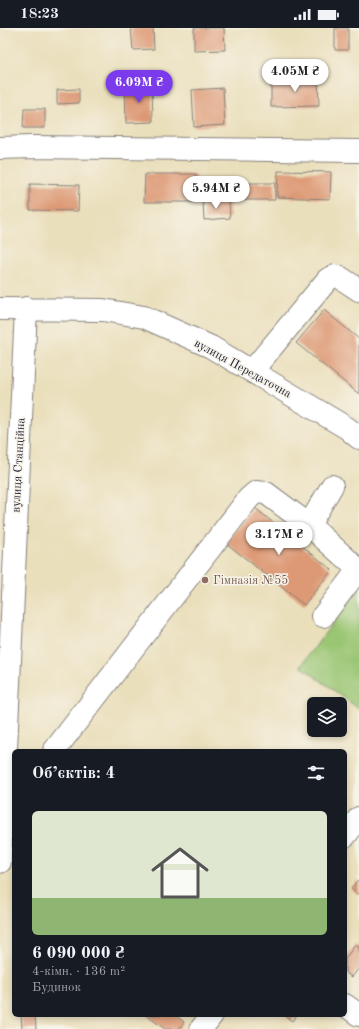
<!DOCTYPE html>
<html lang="uk">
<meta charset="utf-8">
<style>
:root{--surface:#171b24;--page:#20242c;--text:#f1f3f6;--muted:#9ea1a6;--accent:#7c3aed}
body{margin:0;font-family:"Old Standard TT",serif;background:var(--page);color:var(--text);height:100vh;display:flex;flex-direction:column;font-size:15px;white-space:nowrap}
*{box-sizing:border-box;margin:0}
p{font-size:13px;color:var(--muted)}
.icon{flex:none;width:22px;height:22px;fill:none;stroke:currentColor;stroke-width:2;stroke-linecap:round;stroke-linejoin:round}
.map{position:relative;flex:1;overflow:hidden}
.sheet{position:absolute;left:12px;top:721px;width:335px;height:268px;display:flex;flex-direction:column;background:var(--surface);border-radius:6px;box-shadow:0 2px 6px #0003}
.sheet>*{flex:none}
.fabs{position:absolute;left:307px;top:669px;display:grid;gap:8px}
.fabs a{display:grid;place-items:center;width:40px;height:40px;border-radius:6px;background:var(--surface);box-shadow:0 2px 6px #0003;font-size:20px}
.price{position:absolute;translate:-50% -34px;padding:0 9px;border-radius:14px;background:#fff;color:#222;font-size:13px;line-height:26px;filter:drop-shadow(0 1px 2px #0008)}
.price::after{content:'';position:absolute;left:50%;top:24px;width:12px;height:9px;margin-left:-6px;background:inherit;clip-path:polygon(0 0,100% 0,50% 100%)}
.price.active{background:var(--accent);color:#fff}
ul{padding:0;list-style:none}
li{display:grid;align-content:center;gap:8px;height:212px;padding:0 20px}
li span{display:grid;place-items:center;height:124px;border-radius:6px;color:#555}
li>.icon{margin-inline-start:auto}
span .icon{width:72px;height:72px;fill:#fffc;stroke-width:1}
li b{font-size:17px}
h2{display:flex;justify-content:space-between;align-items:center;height:48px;padding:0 20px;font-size:17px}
.status{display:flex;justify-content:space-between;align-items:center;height:28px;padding:0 20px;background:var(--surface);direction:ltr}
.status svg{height:11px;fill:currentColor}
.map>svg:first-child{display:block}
</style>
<div class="status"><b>18:23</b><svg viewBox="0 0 49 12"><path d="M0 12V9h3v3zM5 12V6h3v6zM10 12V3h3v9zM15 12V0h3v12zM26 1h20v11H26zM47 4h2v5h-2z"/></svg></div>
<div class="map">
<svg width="359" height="1001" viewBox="0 0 359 1001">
<rect width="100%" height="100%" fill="#f7f3e8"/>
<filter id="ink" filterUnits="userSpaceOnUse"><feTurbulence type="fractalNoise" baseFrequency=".025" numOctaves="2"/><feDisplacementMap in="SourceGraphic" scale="8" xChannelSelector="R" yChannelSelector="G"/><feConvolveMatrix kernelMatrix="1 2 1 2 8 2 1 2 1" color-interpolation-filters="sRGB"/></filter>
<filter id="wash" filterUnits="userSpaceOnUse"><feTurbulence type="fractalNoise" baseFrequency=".012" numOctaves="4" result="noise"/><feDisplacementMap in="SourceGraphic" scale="16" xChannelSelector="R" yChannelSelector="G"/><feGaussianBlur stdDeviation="0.9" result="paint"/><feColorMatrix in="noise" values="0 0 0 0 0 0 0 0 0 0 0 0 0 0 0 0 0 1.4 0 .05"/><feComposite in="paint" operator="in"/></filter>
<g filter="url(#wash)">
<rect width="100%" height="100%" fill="#eadfbb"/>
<!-- pitch -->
<path fill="#9ac673" stroke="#5e7457" d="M 359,559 L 359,681 L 301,638 Z"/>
<g id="blocks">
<!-- building -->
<path fill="#dd9975" d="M 131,0 L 153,0 L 154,21 L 133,22 Z
M 194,0 L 224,0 L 225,22 L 194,23 Z
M 335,0 L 348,0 L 348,22 L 335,22 Z
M 271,51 L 318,51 L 319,78 L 271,79 Z
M 152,57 L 153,94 L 126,95 L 125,58 Z
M 223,60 L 225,97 L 194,99 L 192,62 Z
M 79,61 L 79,75 L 57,76 L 57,62 Z
M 24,81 L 45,81 L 45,100 L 23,100 Z
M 278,143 L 331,144 L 330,171 L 277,169 Z
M 145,146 L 196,146 L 196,174 L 144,174 Z
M 239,155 L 275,155 L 275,172 L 239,172 Z
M 30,156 L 79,157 L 78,183 L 30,182 Z
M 229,172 L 230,190 L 204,192 L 203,174 Z
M 324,282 L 359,311 L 359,366 L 296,315 Z
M 255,480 L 332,542 L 304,577 L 226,515 Z
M 358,852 L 359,852 L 359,867 L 351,861 Z
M 355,917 L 359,919 L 359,940 L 352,949 L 345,944 L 345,931 Z
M 21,987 L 35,987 L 36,1001 L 22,1001 Z
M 146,987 L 175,987 L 184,994 L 179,1001 L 165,1001 Z
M 284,987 L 297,987 L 292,993 Z"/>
</g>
</g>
<g filter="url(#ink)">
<use href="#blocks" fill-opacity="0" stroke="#86807b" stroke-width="1"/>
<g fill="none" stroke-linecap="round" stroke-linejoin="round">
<!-- minor casing -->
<g stroke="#86807b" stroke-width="24">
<path id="minor" d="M 0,120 L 32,119 L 359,123
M 0,281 L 103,282 L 144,289 L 211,319 L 347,400 L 359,410
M 252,343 L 328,251 L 335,248 L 341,250 L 359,262
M 309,497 L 332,458
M 54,723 L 249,470 L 256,464 L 266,465 L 309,497 L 351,535 L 355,540 L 354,547 L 323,588
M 345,808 L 359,790
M 0,834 L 6,721 L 26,280
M 345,977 L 359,987
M 201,1001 L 212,987"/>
</g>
<!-- minor -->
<use href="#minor" stroke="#fff" stroke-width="22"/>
</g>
</g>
<!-- markers -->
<circle fill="#8d6e63" stroke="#f7f3e8" stroke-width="1.5" cx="205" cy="552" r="4"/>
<g text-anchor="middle" stroke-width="3" stroke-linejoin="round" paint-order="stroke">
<!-- street labels -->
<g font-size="12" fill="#22223b" stroke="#f7f3e8">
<text transform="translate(243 340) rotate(29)" y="4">вулиця Передаточна</text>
<text transform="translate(18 437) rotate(-87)" y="4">вулиця Станційна</text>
</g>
<!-- education labels -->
<g font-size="12" fill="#785e54" stroke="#f7f3e8" text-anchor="start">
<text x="213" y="556">Гімназія №55</text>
</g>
</g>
</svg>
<div class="fabs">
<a><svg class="icon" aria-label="layers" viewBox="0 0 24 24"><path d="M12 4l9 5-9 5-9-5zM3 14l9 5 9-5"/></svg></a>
</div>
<b class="price" style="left:295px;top:65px">4.05M ₴</b>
<b class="price active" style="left:139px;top:76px">6.09M ₴</b>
<b class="price" style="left:216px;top:182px">5.94M ₴</b>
<b class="price" style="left:279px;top:528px">3.17M ₴</b>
<section class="sheet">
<h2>Об’єктів: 4<svg class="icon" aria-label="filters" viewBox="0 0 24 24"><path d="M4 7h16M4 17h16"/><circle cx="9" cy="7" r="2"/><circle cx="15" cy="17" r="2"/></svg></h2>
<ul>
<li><span style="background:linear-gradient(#dfe7d0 70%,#8fb573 0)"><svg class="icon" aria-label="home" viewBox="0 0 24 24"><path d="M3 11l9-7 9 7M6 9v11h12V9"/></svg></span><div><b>6 090 000 ₴</b><p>4-кімн. · 136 m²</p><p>Будинок</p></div></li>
</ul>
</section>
</div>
